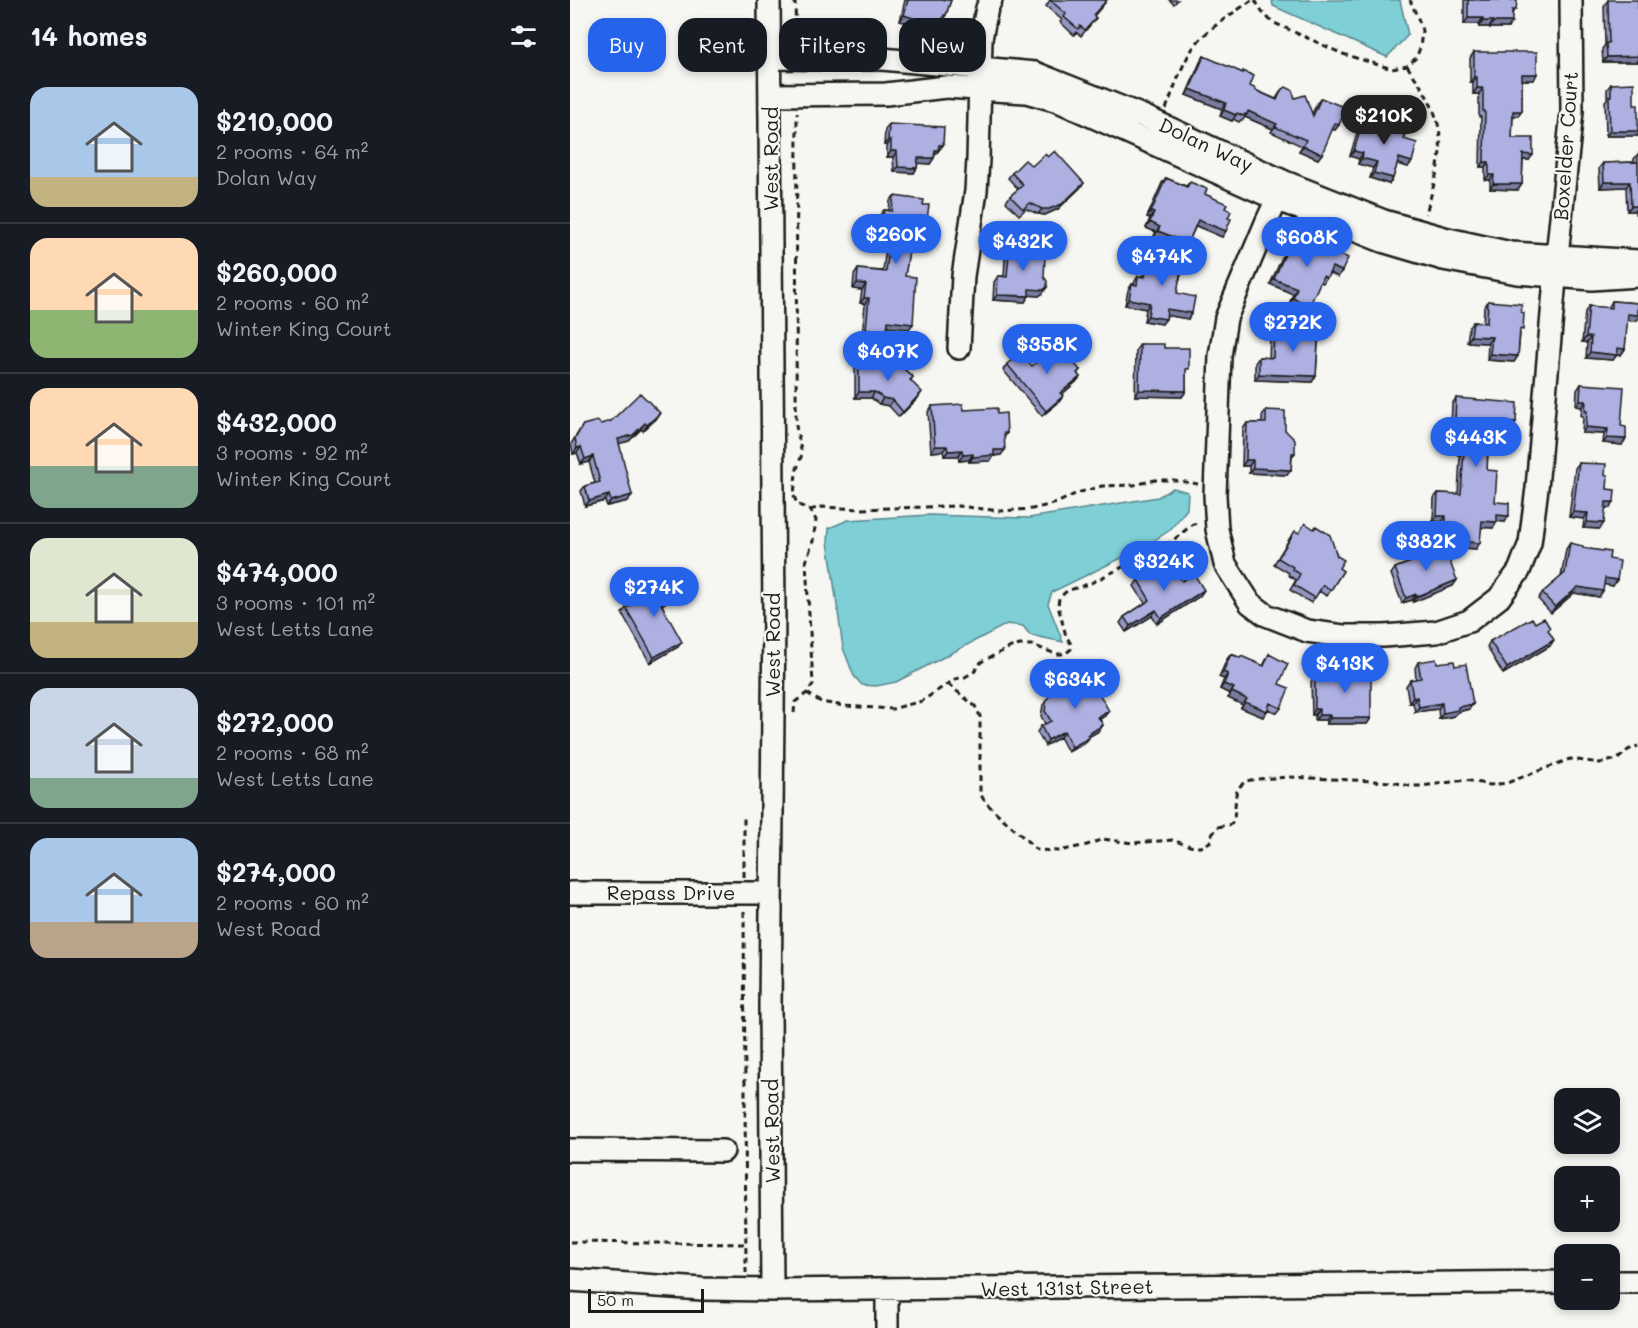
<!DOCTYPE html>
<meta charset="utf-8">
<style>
:root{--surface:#171b24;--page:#242831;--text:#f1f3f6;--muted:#9ea1a6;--line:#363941;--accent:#2563eb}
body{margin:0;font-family:Mali,sans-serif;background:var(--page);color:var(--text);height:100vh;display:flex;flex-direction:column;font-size:22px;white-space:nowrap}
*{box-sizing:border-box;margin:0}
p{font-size:20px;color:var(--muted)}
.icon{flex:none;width:33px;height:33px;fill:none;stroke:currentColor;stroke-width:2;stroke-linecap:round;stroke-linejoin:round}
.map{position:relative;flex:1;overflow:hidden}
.sheet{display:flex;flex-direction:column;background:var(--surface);width:570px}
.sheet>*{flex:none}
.top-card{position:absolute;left:18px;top:18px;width:570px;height:54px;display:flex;gap:12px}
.controls{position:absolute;left:984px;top:1088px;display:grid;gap:12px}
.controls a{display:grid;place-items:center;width:66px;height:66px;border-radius:12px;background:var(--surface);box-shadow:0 3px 9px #0003;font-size:30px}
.scale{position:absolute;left:18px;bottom:15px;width:116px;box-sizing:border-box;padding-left:6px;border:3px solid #1c1c1c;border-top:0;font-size:16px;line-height:21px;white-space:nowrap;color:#1c1c1c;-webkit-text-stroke:4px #f6f6f2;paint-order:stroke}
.price{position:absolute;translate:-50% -51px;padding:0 14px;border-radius:21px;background:var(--accent);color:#fff;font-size:20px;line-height:39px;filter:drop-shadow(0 2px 3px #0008)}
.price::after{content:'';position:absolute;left:50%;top:36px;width:18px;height:14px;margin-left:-9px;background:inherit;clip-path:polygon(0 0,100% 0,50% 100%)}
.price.selected{background:#222;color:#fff}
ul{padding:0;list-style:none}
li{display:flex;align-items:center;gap:18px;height:150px;padding:0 30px}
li+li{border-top:2px solid var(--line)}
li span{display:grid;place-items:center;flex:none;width:168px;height:120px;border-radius:18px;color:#555}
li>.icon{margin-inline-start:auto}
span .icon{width:72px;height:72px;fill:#fffc;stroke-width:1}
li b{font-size:26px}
h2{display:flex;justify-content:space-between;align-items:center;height:72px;padding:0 30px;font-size:26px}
.pill{padding:0 21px;border-radius:18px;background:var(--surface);box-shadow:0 3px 9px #0003;font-size:21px;line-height:54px}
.pill.selected{background:var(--accent);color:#fff}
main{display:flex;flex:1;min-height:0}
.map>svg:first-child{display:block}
</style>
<main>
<section class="sheet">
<h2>14 homes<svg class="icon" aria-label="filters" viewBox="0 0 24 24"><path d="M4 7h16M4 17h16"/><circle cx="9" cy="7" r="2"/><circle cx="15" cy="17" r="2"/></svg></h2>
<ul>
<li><span style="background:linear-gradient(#a9c7e8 75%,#c2b280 0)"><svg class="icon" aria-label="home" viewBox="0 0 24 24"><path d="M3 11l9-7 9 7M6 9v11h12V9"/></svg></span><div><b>$210,000</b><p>2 rooms · 64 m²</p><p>Dolan Way</p></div></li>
<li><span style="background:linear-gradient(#ffd9b3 60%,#8fb573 0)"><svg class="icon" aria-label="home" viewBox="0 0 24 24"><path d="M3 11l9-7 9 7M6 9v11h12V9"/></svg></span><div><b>$260,000</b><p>2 rooms · 60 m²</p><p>Winter King Court</p></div></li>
<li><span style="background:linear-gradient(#ffd9b3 65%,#7fa58c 0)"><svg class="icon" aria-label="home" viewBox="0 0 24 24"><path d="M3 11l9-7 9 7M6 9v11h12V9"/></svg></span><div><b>$432,000</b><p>3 rooms · 92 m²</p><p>Winter King Court</p></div></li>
<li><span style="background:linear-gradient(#dfe7d0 70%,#c2b280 0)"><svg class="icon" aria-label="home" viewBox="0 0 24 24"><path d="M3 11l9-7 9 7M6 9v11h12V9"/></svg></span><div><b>$474,000</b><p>3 rooms · 101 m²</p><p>West Letts Lane</p></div></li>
<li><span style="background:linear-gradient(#c9d6e8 75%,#7fa58c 0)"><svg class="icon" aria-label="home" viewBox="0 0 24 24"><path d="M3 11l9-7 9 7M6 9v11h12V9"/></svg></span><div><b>$272,000</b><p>2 rooms · 68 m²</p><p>West Letts Lane</p></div></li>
<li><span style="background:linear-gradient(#a9c7e8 70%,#b9a48a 0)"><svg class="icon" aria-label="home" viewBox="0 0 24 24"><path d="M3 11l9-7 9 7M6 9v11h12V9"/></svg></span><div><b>$274,000</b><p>2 rooms · 60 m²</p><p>West Road</p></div></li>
</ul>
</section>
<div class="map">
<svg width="1068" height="1328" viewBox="0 0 1068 1328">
<rect width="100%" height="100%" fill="#f6f6f2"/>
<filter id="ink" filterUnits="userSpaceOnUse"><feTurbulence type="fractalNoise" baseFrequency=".0167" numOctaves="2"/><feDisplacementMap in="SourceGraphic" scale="12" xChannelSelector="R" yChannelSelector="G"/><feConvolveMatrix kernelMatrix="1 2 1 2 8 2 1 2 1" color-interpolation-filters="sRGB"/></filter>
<g filter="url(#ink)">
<!-- water -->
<path fill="#7ecfd6" stroke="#57878c" stroke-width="1.5" d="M 702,0 L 830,0 L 838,35 L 817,57 L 703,6 Z
M 603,488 L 618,492 L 617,509 L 600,530 L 576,546 L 482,592 L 478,604 L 493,642 L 460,635 L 453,626 L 437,624 L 326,682 L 306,686 L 292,685 L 284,676 L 273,648 L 258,541 L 259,528 L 278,520 L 359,515 L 459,518 L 588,497 Z"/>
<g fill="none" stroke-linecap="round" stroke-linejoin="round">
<!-- minor casing -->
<g stroke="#1c1c1c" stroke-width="26">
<path id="minor" d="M 199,0 L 204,615 L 200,1007 L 202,1290
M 200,58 L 312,59 L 465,73 L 573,116 L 715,182 L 814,221 L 878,239 L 941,253 L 1068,261
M 200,95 L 316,94 L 376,87 L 456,92 L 488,101 L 706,199 L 812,241 L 873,259 L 947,273 L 1022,279 L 1068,276
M 715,182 L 696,223 L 656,318 L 650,356 L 645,495 L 647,529 L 655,564 L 680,603 L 696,615 L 737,631 L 773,636 L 814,636 L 866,632 L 899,621 L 929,598 L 949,571 L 960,543 L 967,488 L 987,256 L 1002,111 L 1001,0
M 389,348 L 393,276 L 406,191 L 408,160 L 411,39 L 417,8 L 421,0
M 0,893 L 201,893
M 0,1150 L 153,1151
M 0,1280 L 132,1289 L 202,1290 L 994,1282
M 1040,1282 L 1068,1282
M 317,1290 L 317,1328"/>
</g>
<!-- path -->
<path stroke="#1c1c1c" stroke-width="3" stroke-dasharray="6 4.5" stroke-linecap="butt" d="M 225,0 L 226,40
M 685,0 L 692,12 L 702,22 L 773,54 L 822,69 L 837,66 L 846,58 L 850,48 L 852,31 L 850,23 L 840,0
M 837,66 C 855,91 873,118 870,150 C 869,170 861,194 856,214
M 596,109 C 604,89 611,66 623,48 C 636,29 664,13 682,0
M 240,510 L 251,507 L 290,509 L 388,506 L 431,511 L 462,509 L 487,503 L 507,493 L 532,486 L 564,485 L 585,480 L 604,480 L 628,484
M 378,684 L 405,706 L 410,716 L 410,793 L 415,802 L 467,850 L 489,851 L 517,845 L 533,839 L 562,843 L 602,840 L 623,847 L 631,847 L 640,842 L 641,836 L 648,827 L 661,824 L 664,820 L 666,794 L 668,788 L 676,781 L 686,779 L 720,777 L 803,781 L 822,782 L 840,786 L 852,786 L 896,780 L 920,785 L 937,783 L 1000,759 L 1030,763 L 1048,759 L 1058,750 L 1068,746
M 237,693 L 251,702 L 274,706 L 322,709 L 352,701 L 385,679 L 395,677 L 405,671 L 411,662 L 441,647 L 450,645 L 462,645 L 486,654 L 495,654 L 501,649 L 501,644 L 496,636 L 488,606 L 489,598 L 497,591 L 521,583 L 545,571 L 601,542 L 623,524 L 630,523
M 224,713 L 225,702 L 237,693 L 243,684 L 236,562 L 243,541 L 246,520 L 240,510 L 227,504 L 224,496 L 226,472 L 232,454 L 226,426 L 227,113
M 174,877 L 174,816
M 174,911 L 176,1273
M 0,1242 L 177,1244"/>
<!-- minor -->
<use href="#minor" stroke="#f6f6f2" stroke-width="21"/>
</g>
<!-- wall -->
<path fill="#9597c2" stroke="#1c1c1c" stroke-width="1.5" d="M 335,0 L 381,0 L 376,15 L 367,31 L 355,27 L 352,31 L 342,28 L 342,24 L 330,21 Z
M 480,0 L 535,3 L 524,16 L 526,18 L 522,23 L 511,36 L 506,32 L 504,35 L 490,22 L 492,20 L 476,6 Z
M 599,0 L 608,0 L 604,4 Z
M 894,0 L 947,0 L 938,28 L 920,28 L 920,27 L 909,27 L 909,24 L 894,24 Z
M 1038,0 L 1068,62 L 1033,62 L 1032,49 L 1035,45 L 1034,6 Z
M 904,52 L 964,80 L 952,80 L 952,111 L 948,116 L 943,116 L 942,138 L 959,160 L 953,160 L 952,184 L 948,190 L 920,189 L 920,180 L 915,180 L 915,167 L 910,167 L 911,117 L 909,117 L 909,94 L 903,94 L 903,82 L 900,82 L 900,58 Z
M 634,56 L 685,90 L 706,99 L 712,89 L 725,98 L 742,114 L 747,103 L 751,98 L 769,125 L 765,130 L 762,129 L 748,159 L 729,151 L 732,146 L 701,132 L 703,129 L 675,117 L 673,120 L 671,120 L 669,122 L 663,119 L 662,121 L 650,116 L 652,109 L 616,95 L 630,62 Z
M 1041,84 L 1064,105 L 1068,136 L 1036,136 L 1035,101 L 1037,99 L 1037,89 Z
M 809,119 L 834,139 L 838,167 L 827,164 L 823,178 L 819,184 L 800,178 L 803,168 L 788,164 L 789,159 L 780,156 L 789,126 L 793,120 L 806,124 Z
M 319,124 L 373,145 L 365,155 L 364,158 L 360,164 L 348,163 L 347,168 L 344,173 L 324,172 L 323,157 L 317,157 L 317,146 L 314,145 L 315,130 Z
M 1068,154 L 1068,214 L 1065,214 L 1065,211 L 1057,211 L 1056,187 L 1030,188 L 1029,168 L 1033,163 L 1064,162 L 1064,159 Z
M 478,157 L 514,183 L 510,188 L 488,209 L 475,215 L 468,214 L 456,209 L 449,215 L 436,202 L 440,196 L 448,189 L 438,178 L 442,173 L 462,166 Z
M 596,178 L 616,186 L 620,182 L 635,194 L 655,208 L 652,237 L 626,226 L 618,243 L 614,249 L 584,236 L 586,232 L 576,228 L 580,218 L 577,217 L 592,183 Z
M 324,196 L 353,205 L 356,226 L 357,247 L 353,253 L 339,251 L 335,276 L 339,329 L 318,327 L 314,337 L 292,335 L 295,304 L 290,303 L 292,290 L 283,289 L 284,275 L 288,269 L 313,271 L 316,247 L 306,246 L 310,215 L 314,210 L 319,210 L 320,201 Z
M 723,236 L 772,271 L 768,277 L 759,273 L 753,283 L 750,282 L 736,311 L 719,304 L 723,294 L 700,284 L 719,242 Z
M 445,244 L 470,257 L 473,293 L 469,296 L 459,295 L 455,302 L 423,300 L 424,282 L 428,276 L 434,276 L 435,258 L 439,253 L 441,253 L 441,249 Z
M 580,253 L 611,263 L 610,279 L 609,279 L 607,293 L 618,319 L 596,315 L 592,324 L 574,321 L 576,309 L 555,305 L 558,290 L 562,284 L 564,284 L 565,281 L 568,276 L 573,276 L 576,259 Z
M 918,301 L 950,334 L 948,356 L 944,362 L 917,360 L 918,343 L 897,342 L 899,327 L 903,322 L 913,323 L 914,307 Z
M 1042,301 L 1068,303 L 1068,319 L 1066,321 L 1057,320 L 1055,349 L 1051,355 L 1047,354 L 1043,360 L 1016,358 L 1017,343 L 1012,342 L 1015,312 L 1019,306 L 1038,308 Z
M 716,325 L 747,332 L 750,340 L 748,343 L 746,376 L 742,382 L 685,380 L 685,363 L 689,357 L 699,358 L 700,336 L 704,330 L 712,330 Z
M 570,344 L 594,348 L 616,372 L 616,391 L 612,397 L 565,396 L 566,350 Z
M 289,359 L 316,362 L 329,365 L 343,377 L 341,380 L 348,398 L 329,417 L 319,406 L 309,404 L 301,398 L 285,398 L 285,365 Z
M 437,364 L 510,370 L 507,374 L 510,377 L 506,382 L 492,394 L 493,396 L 489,402 L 472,416 L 433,370 Z
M 1011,384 L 1051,426 L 1052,445 L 1033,443 L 1034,434 L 1012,433 L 1013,416 L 1011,416 L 1012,407 L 1006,406 L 1007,390 Z
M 886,398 L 942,428 L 930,427 L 928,446 L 924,452 L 918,451 L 917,470 L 925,502 L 935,522 L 927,521 L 923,528 L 912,527 L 906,549 L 895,548 L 872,528 L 872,522 L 863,521 L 864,498 L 868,493 L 888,494 L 890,455 L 888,455 L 888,452 L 882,452 L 884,426 L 881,426 L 882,404 Z
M 362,406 L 427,414 L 437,433 L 434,438 L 431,455 L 424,456 L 420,461 L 399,462 L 399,460 L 389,461 L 388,456 L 374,456 L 373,451 L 361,452 L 358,412 Z
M 696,410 L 715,430 L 725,453 L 722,457 L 721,470 L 717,475 L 679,473 L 679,466 L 672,466 L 673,429 L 677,423 L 692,423 L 692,416 Z
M 86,419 L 73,431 L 71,429 L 59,441 L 49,443 L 58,501 L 37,506 L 35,501 L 15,506 L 11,491 L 15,486 L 25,483 L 19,462 L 11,464 L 7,453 L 3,454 L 1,444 L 13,425 L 31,424 L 41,421 Z
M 1009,463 L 1035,475 L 1040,508 L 1035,508 L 1030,529 L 1013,528 L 1014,519 L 999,517 L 1005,468 Z
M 721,536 L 773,571 L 757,596 L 749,591 L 741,603 L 720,590 L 726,580 L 718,575 L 719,573 L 704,564 Z
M 1000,543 L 1013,548 L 1039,559 L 1043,586 L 1034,584 L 1029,597 L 1004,593 L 981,613 L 968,599 L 972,593 L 991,577 L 996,549 Z
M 843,553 L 871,557 L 887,580 L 883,586 L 843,602 L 842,600 L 832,603 L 821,574 L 825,568 L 840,562 L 839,559 Z
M 568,580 L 612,581 L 630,596 L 587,624 L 582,616 L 556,632 L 550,623 L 554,617 L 575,603 L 564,586 Z
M 63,592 L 99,597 L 95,603 L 92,604 L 108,647 L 80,663 L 52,613 L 56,608 L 63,604 L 59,597 Z
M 965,623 L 978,631 L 980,646 L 933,674 L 917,647 L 920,641 Z
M 661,654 L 693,666 L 699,654 L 709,684 L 711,708 L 707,713 L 698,709 L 693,717 L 671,708 L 673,705 L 658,698 L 660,694 L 650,689 L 654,679 L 649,677 L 657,659 Z
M 848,662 L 885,666 L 903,704 L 899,709 L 888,712 L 884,716 L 869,719 L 868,709 L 845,712 L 843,703 L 839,703 L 836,686 L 840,680 L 846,679 L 845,668 Z
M 782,664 L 801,718 L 797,724 L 756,724 L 756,720 L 745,720 L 745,715 L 742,715 L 741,682 L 745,676 L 778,676 L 778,669 Z
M 477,699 L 535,716 L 530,719 L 533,725 L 529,731 L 518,737 L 515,743 L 498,752 L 490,737 L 475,746 L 467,732 L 471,726 L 475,724 L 471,716 L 473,705 Z"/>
<!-- shaded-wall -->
<path fill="#797b9e" stroke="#1c1c1c" stroke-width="1.5" d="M 334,15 L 346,19 L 342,24 L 330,21 Z
M 898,18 L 913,18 L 909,24 L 894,24 Z
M 358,21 L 371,25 L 367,31 L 355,27 L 352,31 L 342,28 L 345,22 Z
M 913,21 L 923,21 L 920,27 L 909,27 Z
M 923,22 L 942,22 L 938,28 L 920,28 Z
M 1068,56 L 1068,62 L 1033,62 L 1037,57 Z
M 952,74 L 967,74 L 964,80 L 948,80 Z
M 904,77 L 907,77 L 903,82 L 900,82 Z
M 907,88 L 913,88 L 909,94 L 903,94 Z
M 620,89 L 656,103 L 652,109 L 616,95 Z
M 654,110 L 666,115 L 662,121 L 650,116 Z
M 678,111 L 707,124 L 703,129 L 675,117 Z
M 943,111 L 952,111 L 948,116 L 939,116 Z
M 765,123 L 769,125 L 765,130 L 761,129 Z
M 1040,131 L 1068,131 L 1068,136 L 1036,136 Z
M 318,140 L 321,140 L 317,146 L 314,145 Z
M 369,145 L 373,145 L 364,156 L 361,156 Z
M 733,146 L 752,154 L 748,159 L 729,151 Z
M 321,151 L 327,151 L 323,157 L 317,157 Z
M 784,151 L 793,153 L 789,159 L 780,156 Z
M 953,154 L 963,155 L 959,160 L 949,160 Z
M 348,158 L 364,158 L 360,164 L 344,163 Z
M 792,158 L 807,162 L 803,168 L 788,164 Z
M 829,158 L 842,162 L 838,167 L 825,163 Z
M 914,162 L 919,162 L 915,167 L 910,167 Z
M 328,167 L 347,168 L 344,173 L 324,172 Z
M 804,173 L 823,178 L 819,184 L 800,178 Z
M 919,175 L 924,175 L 920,180 L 915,180 Z
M 1034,182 L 1060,182 L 1056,187 L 1030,188 Z
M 514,183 L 510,188 L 488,209 L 475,215 L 468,214 L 472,209 Z
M 923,184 L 952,184 L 948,190 L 920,189 Z
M 1061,206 L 1068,206 L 1065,211 L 1057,211 Z
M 581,212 L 584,213 L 580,218 L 577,217 Z
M 628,220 L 656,231 L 652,237 L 624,225 Z
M 580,222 L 590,227 L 586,232 L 576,228 Z
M 588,231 L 618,243 L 614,249 L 584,236 Z
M 310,240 L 320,242 L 316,247 L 306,246 Z
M 340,245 L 357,247 L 353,253 L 336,250 Z
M 762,267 L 772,271 L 768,277 L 758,272 Z
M 704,279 L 727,288 L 723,294 L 700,284 Z
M 287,283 L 296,284 L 292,290 L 283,289 Z
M 477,287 L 473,293 L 469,296 L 455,295 L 459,289 Z
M 427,295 L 459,296 L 455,302 L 423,300 Z
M 294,298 L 299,298 L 295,304 L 290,303 Z
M 723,298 L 740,305 L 736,311 L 719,304 Z
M 559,299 L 580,303 L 576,309 L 555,305 Z
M 597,309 L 622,313 L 618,319 L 594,315 Z
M 1058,314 L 1068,315 L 1068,319 L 1066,321 L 1054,320 Z
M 578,316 L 596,319 L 592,324 L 574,321 Z
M 318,321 L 343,324 L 339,329 L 315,327 Z
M 296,329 L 317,331 L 314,337 L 292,335 Z
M 901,336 L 922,337 L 918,343 L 897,342 Z
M 1016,337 L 1021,337 L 1017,343 L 1012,342 Z
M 1048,348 L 1055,349 L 1051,355 L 1044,354 Z
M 1020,352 L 1047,355 L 1043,360 L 1016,358 Z
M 920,354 L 948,356 L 944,362 L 917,360 Z
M 689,374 L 746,376 L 742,382 L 685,380 Z
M 510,377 L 506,382 L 487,399 L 490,393 Z
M 569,390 L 616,391 L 612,397 L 565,396 Z
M 289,392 L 305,392 L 301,398 L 285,398 Z
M 352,392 L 348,398 L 329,417 L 333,412 Z
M 493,396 L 489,402 L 472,416 L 476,411 Z
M 313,398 L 323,400 L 319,406 L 309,404 Z
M 1010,401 L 1016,401 L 1012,407 L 1006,406 Z
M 90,413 L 86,419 L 73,431 L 77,425 Z
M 885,421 L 888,421 L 884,426 L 881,426 Z
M 930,421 L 946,422 L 942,428 L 926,427 Z
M 75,423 L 71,429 L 59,441 L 44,445 L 48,439 Z
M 1016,427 L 1038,429 L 1034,434 L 1012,433 Z
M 1037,438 L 1056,439 L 1052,445 L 1033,443 Z
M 918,445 L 928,446 L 924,452 L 914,451 Z
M 365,446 L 377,446 L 373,451 L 361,452 Z
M 886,446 L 892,446 L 888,452 L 882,452 Z
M 11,447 L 7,453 L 3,454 L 7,448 Z
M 392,450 L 388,456 L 374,456 L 378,451 Z
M 424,450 L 435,450 L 431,455 L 424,456 L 420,461 L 399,462 L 403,457 Z
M 892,450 L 894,450 L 890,455 L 888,455 Z
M 403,454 L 399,460 L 389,461 L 393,455 Z
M 23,456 L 19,462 L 11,464 L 15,459 Z
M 676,460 L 683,460 L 679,466 L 672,466 Z
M 683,468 L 721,470 L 717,475 L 679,473 Z
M 39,495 L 35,501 L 15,506 L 19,501 Z
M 62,495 L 58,501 L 37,506 L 41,501 Z
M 1036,502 L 1044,502 L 1040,508 L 1032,507 Z
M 1003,512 L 1018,513 L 1014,519 L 999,517 Z
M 927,515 L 939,516 L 935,522 L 924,521 Z
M 867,516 L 876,516 L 872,522 L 863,521 Z
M 912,521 L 927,522 L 923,528 L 908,527 Z
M 1017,522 L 1034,523 L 1030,529 L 1013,528 Z
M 899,542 L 910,543 L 906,549 L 895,548 Z
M 1035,578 L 1047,580 L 1043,586 L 1031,584 Z
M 887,580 L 883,586 L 843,602 L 846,597 Z
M 1008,587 L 1033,591 L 1029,597 L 1004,593 L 981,613 L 985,607 Z
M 634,590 L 630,596 L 587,624 L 591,618 Z
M 846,594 L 842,600 L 832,603 L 836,598 Z
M 99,597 L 95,603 L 87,607 L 90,602 Z
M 586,610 L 582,616 L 556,632 L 560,626 Z
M 984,640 L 980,646 L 933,674 L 937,668 Z
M 112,642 L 108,647 L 80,663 L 84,657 Z
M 653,672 L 658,674 L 654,679 L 649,677 Z
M 654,684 L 664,688 L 660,694 L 650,689 Z
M 662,692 L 677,699 L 673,705 L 658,698 Z
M 847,697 L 843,703 L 839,703 L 843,698 Z
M 675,702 L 697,711 L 693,717 L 671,708 Z
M 872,703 L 868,709 L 845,712 L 849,707 Z
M 903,704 L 899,709 L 888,712 L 884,716 L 869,719 L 873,713 L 888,707 Z
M 745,709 L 749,709 L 745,715 L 742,715 Z
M 539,711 L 535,716 L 524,722 L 528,717 Z
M 749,715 L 760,715 L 756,720 L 745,720 Z
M 760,718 L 801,718 L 797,724 L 756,724 Z
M 533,725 L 529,731 L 513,740 L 517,735 Z
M 494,731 L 490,737 L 475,746 L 478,740 Z
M 519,738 L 515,743 L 498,752 L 502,747 Z"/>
<!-- building -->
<path fill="#adb0e1" stroke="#1c1c1c" stroke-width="1.5" d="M 338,0 L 381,0 L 376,15 L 374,15 L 371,25 L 358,21 L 356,25 L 345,22 L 346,19 L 334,15 Z
M 480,0 L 537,0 L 523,15 L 526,18 L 515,30 L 510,26 L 508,29 L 494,17 L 496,14 Z
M 898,0 L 947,0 L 946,10 L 942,10 L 942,22 L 923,22 L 923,21 L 913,21 L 913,18 L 898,18 Z
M 1038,0 L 1068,0 L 1068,56 L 1037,57 L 1036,43 L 1039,43 Z
M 904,52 L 967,52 L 967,74 L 952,74 L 952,111 L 943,111 L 942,138 L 963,138 L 963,155 L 953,154 L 952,184 L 923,184 L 924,175 L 919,175 L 919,162 L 914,162 L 915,111 L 913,111 L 913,88 L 907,88 L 907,77 L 904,77 Z
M 634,56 L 673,73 L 673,71 L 684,76 L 680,86 L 686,89 L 685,90 L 707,100 L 712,89 L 716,87 L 722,90 L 725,98 L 735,95 L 743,116 L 751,98 L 776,108 L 769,125 L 765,123 L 752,154 L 733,146 L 736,140 L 705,127 L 707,124 L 678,111 L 677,115 L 675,114 L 673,116 L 667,113 L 666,115 L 654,110 L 656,103 L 620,89 Z
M 1064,83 L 1064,105 L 1068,105 L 1068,131 L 1040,131 L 1039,96 L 1041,96 L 1041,84 Z
M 809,119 L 829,126 L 827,133 L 835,135 L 834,139 L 847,143 L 842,162 L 829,158 L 823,178 L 804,173 L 807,162 L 792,158 L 793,153 L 784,151 L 793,120 L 807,124 Z
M 319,124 L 374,127 L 373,145 L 369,145 L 368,150 L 365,150 L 364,158 L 348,158 L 347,168 L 328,167 L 327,151 L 321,151 L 321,140 L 318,140 Z
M 485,151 L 514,183 L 492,204 L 479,209 L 472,209 L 460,203 L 453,209 L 440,196 L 453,185 L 442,173 L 455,160 L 462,166 L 475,154 L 478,157 Z
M 1068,162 L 1068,206 L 1061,206 L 1060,182 L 1034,182 L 1033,163 Z
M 596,178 L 617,187 L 620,182 L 637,189 L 635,194 L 657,204 L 655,208 L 661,211 L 658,218 L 661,219 L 656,231 L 628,220 L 618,243 L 588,231 L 590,227 L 580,222 L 584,213 L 581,212 Z
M 324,196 L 354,200 L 353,205 L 359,205 L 356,226 L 359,227 L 357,247 L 340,245 L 335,276 L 346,277 L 343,324 L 318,321 L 317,331 L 296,329 L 299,298 L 294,298 L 296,284 L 287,283 L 288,269 L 316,272 L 320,242 L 310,240 L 314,210 L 322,211 Z
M 723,236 L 761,253 L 762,251 L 778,258 L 772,271 L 762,267 L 757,278 L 753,276 L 740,305 L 723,298 L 727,288 L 704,279 Z
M 445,244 L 471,245 L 470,257 L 475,257 L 474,277 L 477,281 L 477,287 L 473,290 L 459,289 L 459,296 L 427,295 L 428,276 L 437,277 L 439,253 L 444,253 Z
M 580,253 L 612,258 L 611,263 L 614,273 L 610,275 L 607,293 L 625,297 L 622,313 L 597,309 L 596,319 L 578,316 L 580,303 L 559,299 L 562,284 L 567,285 L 568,276 L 575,277 Z
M 918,301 L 952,304 L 951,312 L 954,313 L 953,330 L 950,329 L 948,356 L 920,354 L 922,337 L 901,336 L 903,322 L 917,323 Z
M 1042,301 L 1068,303 L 1068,315 L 1058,314 L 1055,349 L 1048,348 L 1047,355 L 1020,352 L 1021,337 L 1016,337 L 1019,306 L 1042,308 Z
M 716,325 L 731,326 L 730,329 L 747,330 L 747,332 L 750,334 L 750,340 L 748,342 L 746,376 L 689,374 L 689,357 L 703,358 L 704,330 L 715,331 Z
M 488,344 L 510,370 L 507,373 L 510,377 L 490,393 L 493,396 L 476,411 L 437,364 L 450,353 L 462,366 Z
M 570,344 L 594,344 L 594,348 L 619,348 L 619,369 L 616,369 L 616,391 L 569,390 Z
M 289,359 L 316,359 L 316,362 L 329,362 L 329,365 L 343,377 L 340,380 L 352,392 L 333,412 L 323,400 L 313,398 L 305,392 L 289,392 Z
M 1011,384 L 1054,387 L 1051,426 L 1056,427 L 1056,439 L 1037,438 L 1038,429 L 1016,427 L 1017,411 L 1015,411 L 1016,401 L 1010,401 Z
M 70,393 L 90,413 L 77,425 L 75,423 L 63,435 L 48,439 L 62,495 L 41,501 L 39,495 L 19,501 L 15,486 L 30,482 L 23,456 L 15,459 L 11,447 L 7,448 L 5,439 L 13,425 L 27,421 L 31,424 L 41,421 Z
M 886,398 L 947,403 L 946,422 L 930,421 L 928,446 L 918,445 L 917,470 L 927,471 L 925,502 L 939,503 L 939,516 L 927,515 L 927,522 L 912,521 L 910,543 L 899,542 L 876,523 L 876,516 L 867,516 L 868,493 L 891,494 L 894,450 L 892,450 L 892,446 L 886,446 L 888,421 L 885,421 Z
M 393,404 L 394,410 L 427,408 L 427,414 L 436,413 L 437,433 L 434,433 L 435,450 L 424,450 L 424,455 L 403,457 L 403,454 L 393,455 L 392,450 L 378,451 L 377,446 L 365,446 L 362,406 Z
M 696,410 L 715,411 L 715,430 L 725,440 L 725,453 L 722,453 L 721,470 L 683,468 L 683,460 L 676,460 L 677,423 L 696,423 Z
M 1009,463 L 1036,464 L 1035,475 L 1038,475 L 1037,489 L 1045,490 L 1044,502 L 1036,502 L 1034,523 L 1017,522 L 1018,513 L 1003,512 Z
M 735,523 L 744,529 L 746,526 L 760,535 L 767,556 L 774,560 L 769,568 L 773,571 L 761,590 L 753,585 L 745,598 L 724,585 L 730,574 L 722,569 L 723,567 L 708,558 L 725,531 L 729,533 Z
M 1000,543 L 1013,546 L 1013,548 L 1040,552 L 1039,559 L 1050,561 L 1047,580 L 1035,578 L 1033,591 L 1008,587 L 985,607 L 972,593 L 995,573 Z
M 866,544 L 871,557 L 877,554 L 887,580 L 846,597 L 846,594 L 836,598 L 825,568 L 846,560 L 843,553 Z
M 598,560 L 612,581 L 624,574 L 634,590 L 591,618 L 586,610 L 560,626 L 554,617 L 580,600 L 568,580 Z
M 88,578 L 99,597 L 90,602 L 112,642 L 84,657 L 56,608 L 68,601 L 63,592 Z
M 962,618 L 965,623 L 974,618 L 980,628 L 978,630 L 984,640 L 937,668 L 920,641 Z
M 661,654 L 670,658 L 671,656 L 694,666 L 699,654 L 718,664 L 709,684 L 719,688 L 711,708 L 700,703 L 697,711 L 675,702 L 677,699 L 662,692 L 664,688 L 654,684 L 658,674 L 653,672 Z
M 866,659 L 867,663 L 884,661 L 885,666 L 896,664 L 903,704 L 888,707 L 888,710 L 873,713 L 872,703 L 849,707 L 847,697 L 843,698 L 840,680 L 851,678 L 848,662 Z
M 782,664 L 801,664 L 801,718 L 760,718 L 760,715 L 749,715 L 749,709 L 745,709 L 745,676 L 782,676 Z
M 516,671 L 539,711 L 528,717 L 533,725 L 517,735 L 519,738 L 502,747 L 494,731 L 478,740 L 471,726 L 481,721 L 475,711 L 477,699 L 487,687 Z"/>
</g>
<g text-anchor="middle" stroke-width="4.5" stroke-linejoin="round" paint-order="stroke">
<!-- street labels -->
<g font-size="20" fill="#1c1c1c" stroke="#f6f6f2">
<text transform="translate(636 145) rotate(25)" y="7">Dolan Way</text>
<text transform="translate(996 146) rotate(-86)" y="7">Boxelder Court</text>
<text transform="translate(201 159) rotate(-90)" y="7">West Road</text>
<text transform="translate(203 645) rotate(-90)" y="7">West Road</text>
<text x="101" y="900">Repass Drive</text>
<text transform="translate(202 1131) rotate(-91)" y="7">West Road</text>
<text transform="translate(497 1288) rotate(-1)" y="7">West 131st Street</text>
</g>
</g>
</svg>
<div class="controls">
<a><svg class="icon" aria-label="layers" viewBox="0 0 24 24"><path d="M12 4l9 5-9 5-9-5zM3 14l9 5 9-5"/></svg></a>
<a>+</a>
<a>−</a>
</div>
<div class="scale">50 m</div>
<b class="price selected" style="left:814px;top:146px">$210K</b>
<b class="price" style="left:326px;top:265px">$260K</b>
<b class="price" style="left:737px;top:268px">$608K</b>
<b class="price" style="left:453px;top:272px">$432K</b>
<b class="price" style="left:592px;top:287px">$474K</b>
<b class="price" style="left:723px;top:353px">$272K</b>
<b class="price" style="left:477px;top:375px">$358K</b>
<b class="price" style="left:318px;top:382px">$407K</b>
<b class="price" style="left:906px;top:468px">$443K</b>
<b class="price" style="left:856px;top:572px">$382K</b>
<b class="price" style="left:594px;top:592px">$324K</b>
<b class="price" style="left:84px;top:618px">$274K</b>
<b class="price" style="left:775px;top:694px">$413K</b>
<b class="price" style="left:505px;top:710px">$634K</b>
<div class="top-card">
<a class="pill selected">Buy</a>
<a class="pill">Rent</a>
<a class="pill">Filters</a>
<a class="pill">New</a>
</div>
</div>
</main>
